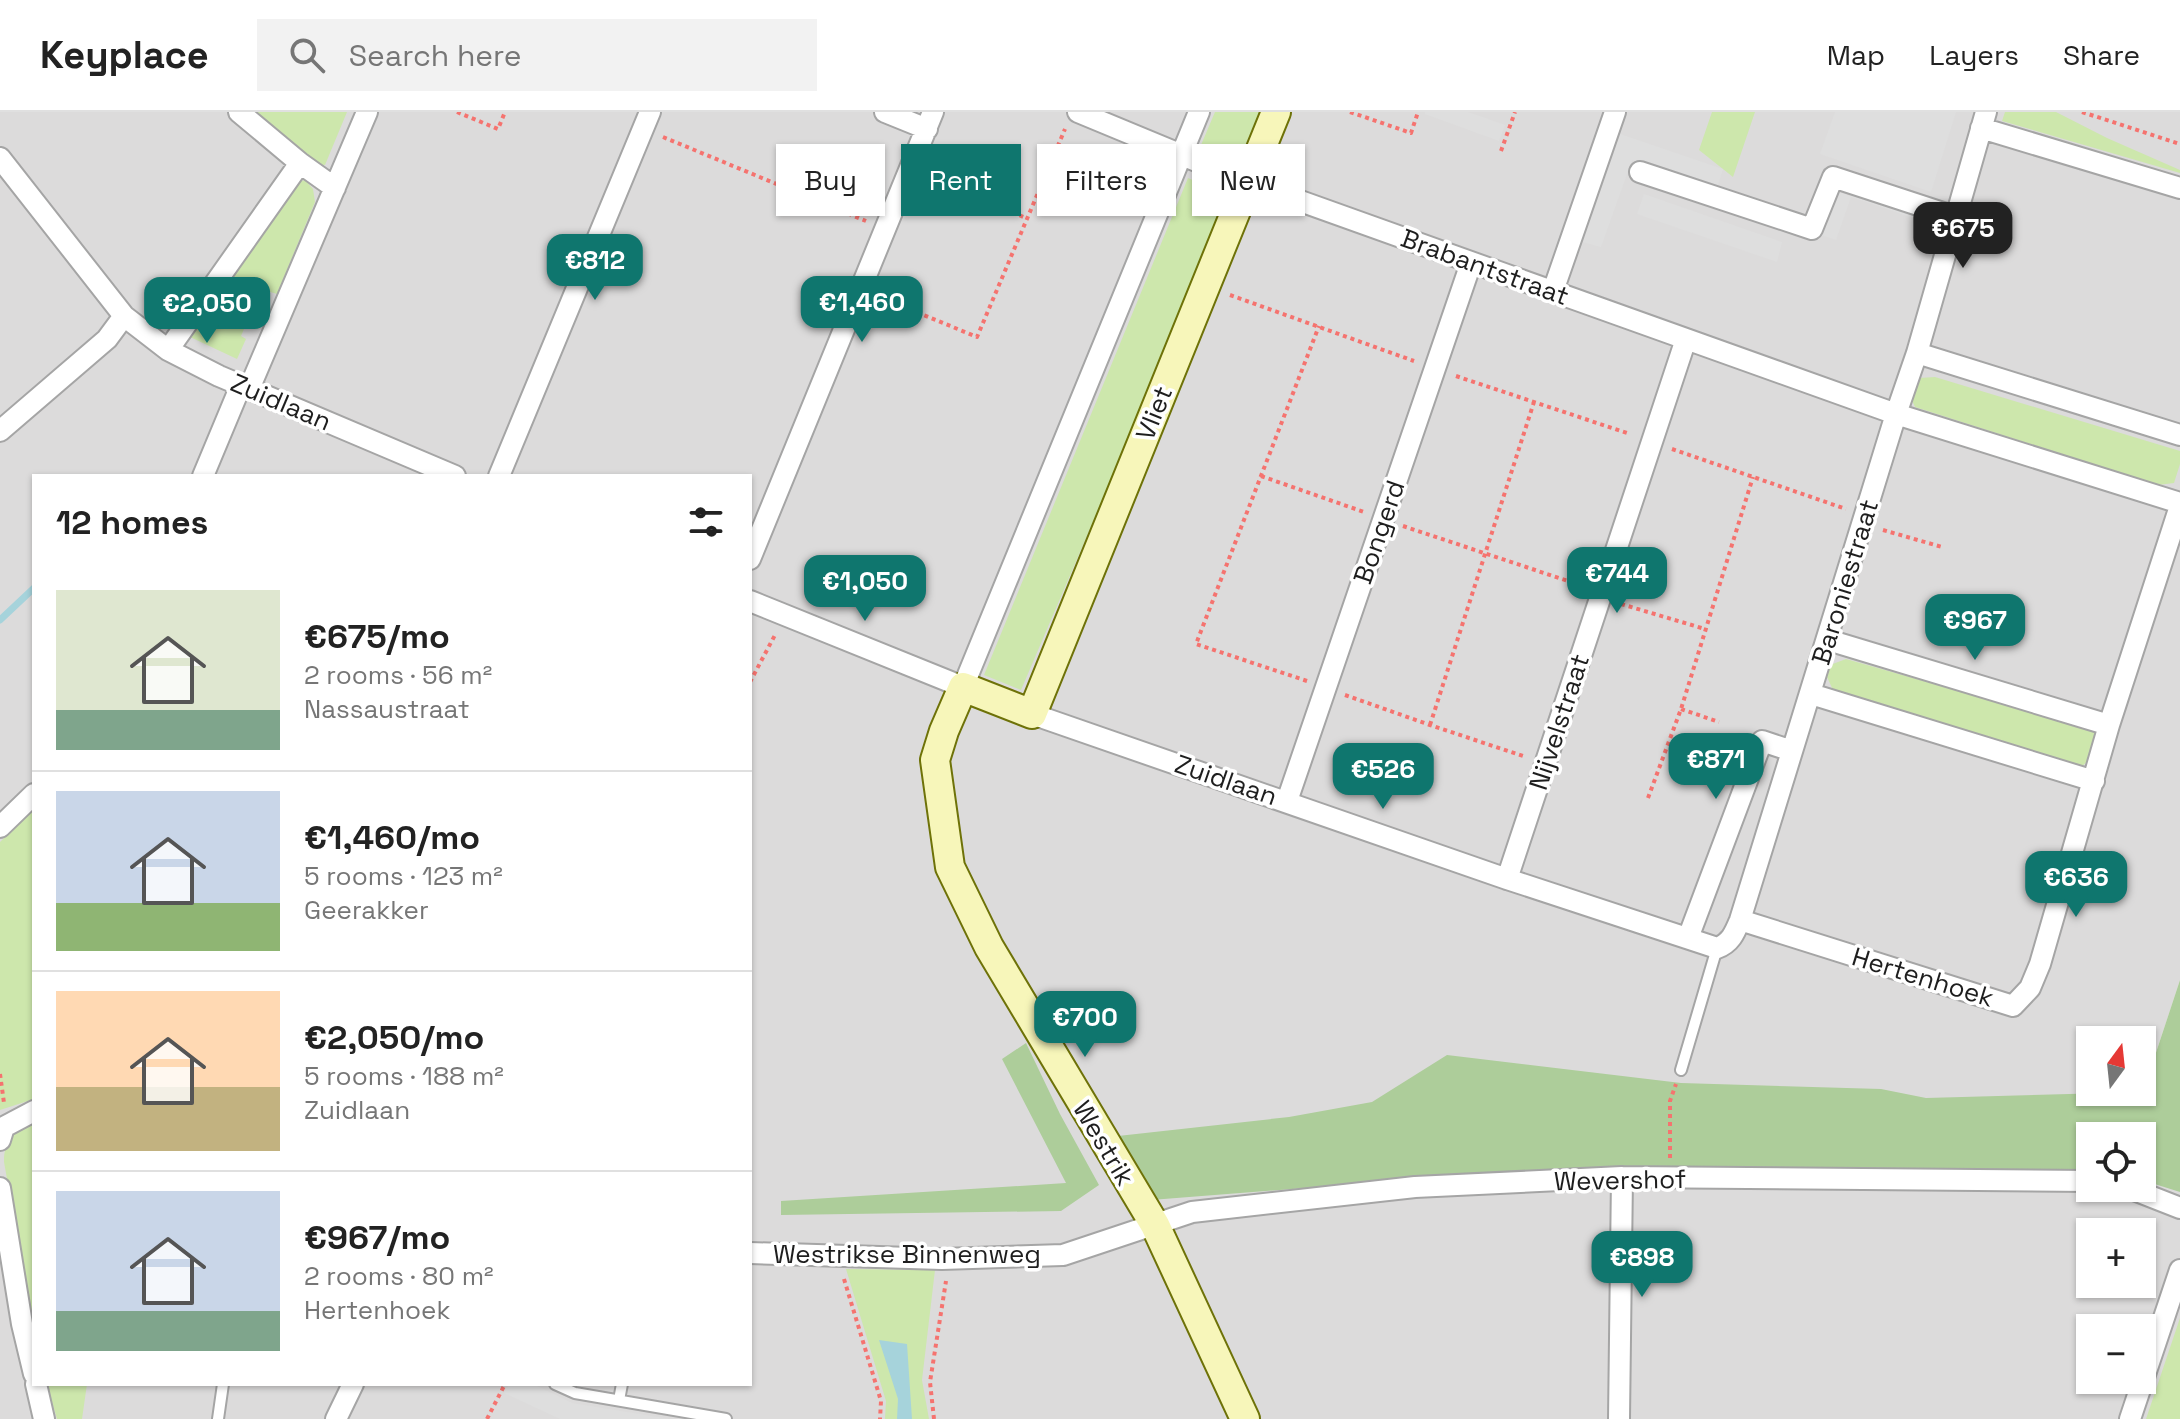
<!DOCTYPE html>
<meta charset="utf-8">
<style>
:root{--surface:#fff;--page:#f2f2f2;--text:#222;--muted:#767676;--line:#e0e0e0;--accent:#0f766e}
body{margin:0;font-family:"Space Grotesk",sans-serif;background:var(--page);color:var(--text);height:100vh;display:flex;flex-direction:column;font-size:30px;white-space:nowrap}
*{box-sizing:border-box;margin:0}
p{font-size:26px;color:var(--muted)}
.icon{flex:none;width:44px;height:44px;fill:none;stroke:currentColor;stroke-width:2;stroke-linecap:round;stroke-linejoin:round}
.map{position:relative;flex:1;overflow:hidden}
.sheet{position:absolute;left:32px;top:362px;width:720px;height:912px;display:flex;flex-direction:column;background:var(--surface);border-radius:0px;box-shadow:0 2px 6px #0004}
.sheet>*{flex:none}
.hud{position:absolute;left:776px;top:32px;width:760px;height:72px;display:flex;gap:16px}
.needle{width:52px;rotate:15deg}
.fabs{position:absolute;left:2076px;top:914px;display:grid;gap:16px}
.fabs a{display:grid;place-items:center;width:80px;height:80px;border-radius:0px;background:var(--surface);box-shadow:0 2px 6px #0004;font-size:40px}
.price{position:absolute;translate:-50% -68px;padding:0 18px;border-radius:16px;background:var(--accent);color:#fff;font-size:26px;line-height:52px;filter:drop-shadow(0 2px 4px #0008)}
.price::after{content:'';position:absolute;left:50%;top:48px;width:24px;height:18px;margin-left:-12px;background:inherit;clip-path:polygon(0 0,100% 0,50% 100%)}
.price.active{background:#222;color:#fff}
ul{padding:0;list-style:none}
li{display:flex;align-items:center;gap:24px;height:200px;padding:0 24px}
li+li{border-top:2px solid var(--line)}
li span{display:grid;place-items:center;flex:none;width:224px;height:160px;border-radius:0px;color:#555}
li>.icon{margin-inline-start:auto}
span .icon{width:96px;height:96px;fill:#fffc;stroke-width:1}
li b{font-size:34px}
h2{display:flex;justify-content:space-between;align-items:center;height:96px;padding:0 24px;font-size:34px}
.pill{padding:0 28px;border-radius:0px;background:var(--surface);box-shadow:0 2px 6px #0004;font-size:28px;line-height:72px}
.pill.active{background:var(--accent);color:#fff}
header{display:flex;align-items:center;gap:48px;box-sizing:border-box;height:112px;padding:0 40px;background:var(--surface);border-bottom:2px solid var(--line)}
header strong{font-size:38px}
nav{display:flex;gap:44px;margin-inline-start:auto;font-size:28px}
.search{width:560px;height:72px;background:var(--page);display:flex;align-items:center;gap:20px;box-sizing:border-box;padding:0 28px;border-radius:0px;color:var(--muted);font-size:30px}
.map>svg:first-child{display:block}
</style>
<header>
<strong>Keyplace</strong>
<div class="search"><svg class="icon" aria-label="search" viewBox="0 0 24 24"><circle cx="10" cy="10" r="6"/><path d="M15 15l6 6"/></svg>Search here</div>
<nav><a>Map</a><a>Layers</a><a>Share</a></nav>
</header>
<div class="map">
<svg width="2180" height="1307" viewBox="0 0 2180 1307">
<rect width="100%" height="100%" fill="#efebe5"/>
<!-- residential -->
<path fill="#dcdbdb" fill-rule="evenodd" d="M 0,0 L 2180,0 L 2180,868 L 2143,980 L 2180,1038 L 2180,1264 L 2171,1307 L 0,1307 ZM 34,364 L 750,364 L 750,1272 L 34,1272 ZM 2090,928 L 2142,928 L 2142,980 L 2090,980 ZM 2090,1024 L 2142,1024 L 2142,1076 L 2090,1076 ZM 2090,1120 L 2142,1120 L 2142,1172 L 2090,1172 ZM 2090,1216 L 2142,1216 L 2142,1268 L 2090,1268 Z"/>
<!-- grass -->
<path fill="#cde7ac" d="M 252,0 L 347,0 L 325,53 L 314,52 Z
M 1215,0 L 1260,0 L 1244,36 L 1233,44 L 1201,33 Z
M 1712,0 L 1755,0 L 1733,65 L 1699,38 Z
M 2005,0 L 2056,0 L 2107,26 L 2180,58 L 2180,61 L 2002,9 Z
M 1188,66 L 1217,78 L 1228,94 L 1021,578 L 984,563 Z
M 305,68 L 313,77 L 315,90 L 277,182 L 261,177 L 241,224 L 246,227 L 237,247 L 188,224 L 297,70 Z
M 1935,265 L 2180,339 L 2180,352 L 2174,371 L 2158,373 L 1915,295 L 1911,286 L 1919,266 Z
M 1846,547 L 2082,614 L 2095,619 C 2099,640 2095,643 2080,656 L 1833,578 L 1827,565 L 1830,553 Z
M 34,697 L 34,987 L 0,998 L 0,730 Z
M 34,1009 L 34,1218 L 4,1050 C 4,1027 14,1018 34,1009 Z
M 846,1157 L 935,1158 L 922,1268 L 929,1307 L 885,1307 L 886,1289 Z
M 2180,1206 L 2180,1307 L 2146,1307 Z
M 47,1272 L 87,1272 L 82,1307 L 57,1307 Z"/>
<!-- forest -->
<path fill="#adcd9a" d="M 2180,868 L 2180,1080 L 2142,1068 L 2142,1024 L 2090,1024 L 2090,1061 L 1765,1057 L 1499,1061 L 1151,1088 L 1118,1024 L 1289,1005 L 1372,990 L 1447,943 L 1681,971 L 1881,977 L 1926,986 L 2143,980 Z
M 1026,931 L 1060,1002 L 1099,1073 L 1061,1099 L 781,1103 L 781,1089 L 1066,1071 L 1002,947 Z"/>
<!-- parking -->
<path fill="#dedede" d="M 1425,0 L 1468,0 L 1505,13 L 1499,29 L 1425,2 Z
M 1835,0 L 1956,0 L 1931,80 L 1820,42 Z
M 1620,22 L 1723,57 L 1717,76 L 1632,48 L 1601,135 L 1582,130 Z
M 1854,75 L 1925,99 L 1922,109 L 1851,85 L 1836,128 L 1818,122 L 1834,78 L 1850,84 Z
M 1644,82 L 1782,130 L 1777,150 L 1637,102 Z
M 509,1272 L 533,1272 L 572,1291 L 670,1307 L 560,1307 L 504,1281 Z"/>
<!-- water -->
<path fill="#a6d3db" d="M 879,1228 L 907,1232 L 912,1307 L 897,1307 L 898,1287 Z"/>
<g fill="none" stroke-linecap="round" stroke-linejoin="round">
<!-- stream -->
<path stroke="#a6d3db" stroke-width="7" d="M 0,508 L 34,476"/>
<!-- lane casing -->
<g stroke="#a5a5a5" stroke-width="14">
<path id="lane" d="M 1681,958 L 1717,836
M 555,1272 L 575,1281 L 726,1307
M 619,1288 L 622,1272
M 218,1307 L 223,1272"/>
</g>
<!-- street casing -->
<g stroke="#a5a5a5" stroke-width="24">
<path id="street" d="M 239,0 L 300,51 L 335,76
M 885,0 L 927,17
M 1078,0 L 1247,70 L 1896,302 L 2180,391
M 1981,16 L 2180,76
M 0,46 L 124,204 L 168,238 L 219,264 L 455,364
M 1640,60 L 1812,117 L 1833,65 L 1955,105
M 1553,179 L 1615,0
M 168,238 L 300,51
M 1917,241 L 2180,323
M 249,277 L 367,0
M 0,319 L 107,227 L 124,204
M 203,364 L 241,273
M 499,364 L 650,0
M 750,447 L 933,0
M 750,489 L 963,575 L 1199,0
M 1828,528 L 2109,613
M 1811,582 L 2094,669
M 1032,602 L 1507,767 L 1717,836 C 1731,831 1735,820 1740,808 L 1896,302 L 1917,241 L 1986,0
M 1287,689 L 1471,151
M 0,715 L 34,682
M 1507,767 L 1686,227
M 1740,808 L 2013,894 L 2030,876 L 2040,852 L 2109,613 L 2180,394
M 1688,826 L 1762,629 L 1792,639
M 0,1028 L 4,1015 L 34,999
M 0,1076 L 22,1212 L 34,1262
M 2129,1076 L 2180,1096
M 750,1141 L 942,1147 L 1063,1143 L 1192,1100 L 1415,1075 L 1622,1065 L 2090,1069
M 36,1272 L 44,1307
M 336,1307 L 353,1272
M 1619,1307 L 1622,1065
M 2130,1307 L 2180,1158"/>
</g>
<!-- secondary casing -->
<g stroke="#6e7208" stroke-width="32">
<path id="secondary" d="M 1245,1307 L 1155,1113 L 989,835 L 950,755 L 935,648 L 944,619 L 963,575 L 1032,602 L 1276,0"/>
</g>
<!-- path -->
<path stroke="#f5736f" stroke-width="4" stroke-dasharray="4 4" stroke-linecap="butt" d="M 457,0 L 498,17 L 505,0
M 1350,0 L 1411,21 L 1418,0
M 2082,0 L 2180,32
M 663,25 L 866,109
M 1501,39 L 1515,0
M 931,66 L 1026,106
M 1230,183 L 1414,249
M 880,185 L 977,225 L 1065,17
M 1456,264 L 1630,322
M 1672,337 L 1846,397
M 1261,364 L 1364,400
M 1403,414 L 1580,473
M 1883,418 L 1942,435
M 1621,492 L 1705,517
M 1307,569 L 1196,532 L 1319,214
M 750,570 L 775,523
M 1345,583 L 1430,613 L 1526,645
M 1681,597 L 1719,610
M 1430,613 L 1534,290
M 1648,686 L 1681,597 L 1753,365
M 0,962 L 4,991
M 1670,1046 L 1670,989 L 1676,972
M 844,1167 L 881,1289 L 880,1307
M 487,1307 L 505,1272
M 934,1307 L 930,1270 L 946,1169"/>
<!-- lane -->
<use href="#lane" stroke="#fff" stroke-width="10"/>
<!-- street -->
<use href="#street" stroke="#fff" stroke-width="20"/>
<!-- secondary -->
<use href="#secondary" stroke="#f7f6ba" stroke-width="28"/>
</g>
<g text-anchor="middle" stroke-width="7" stroke-linejoin="round" paint-order="stroke">
<!-- street labels -->
<g font-size="26" fill="#1e1e1e" stroke="#fff">
<text transform="translate(1485 155) rotate(20)" y="9">Brabantstraat</text>
<text transform="translate(281 290) rotate(23)" y="9">Zuidlaan</text>
<text transform="translate(1154 301) rotate(-68)" y="9">Vliet</text>
<text transform="translate(1379 420) rotate(-71)" y="9">Bongerd</text>
<text transform="translate(1845 470) rotate(-73)" y="9">Baroniestraat</text>
<text transform="translate(1559 610) rotate(-72)" y="9">Nijvelstraat</text>
<text transform="translate(1226 668) rotate(19)" y="9">Zuidlaan</text>
<text transform="translate(1923 865) rotate(17)" y="9">Hertenhoek</text>
<text transform="translate(1104 1031) rotate(59)" y="9">Westrik</text>
<text transform="translate(1620 1068) rotate(-1)" y="9">Wevershof</text>
<text x="907" y="1151">Westrikse Binnenweg</text>
</g>
</g>
</svg>
<div class="fabs">
<a><svg class="needle" viewBox="-14 -14 28 28"><path d="M0-13l5 13h-10z" fill="#e53935"/><path d="M0 13l5-13h-10z" fill="#767676"/></svg></a>
<a><svg class="icon" aria-label="locate" viewBox="0 0 24 24"><circle cx="12" cy="12" r="6"/><path d="M12 2v4M12 18v4M2 12h4M18 12h4"/></svg></a>
<a>+</a>
<a>−</a>
</div>
<b class="price active" style="left:1963px;top:158px">€675</b>
<b class="price" style="left:595px;top:190px">€812</b>
<b class="price" style="left:862px;top:232px">€1,460</b>
<b class="price" style="left:207px;top:233px">€2,050</b>
<b class="price" style="left:1617px;top:503px">€744</b>
<b class="price" style="left:865px;top:511px">€1,050</b>
<b class="price" style="left:1975px;top:550px">€967</b>
<b class="price" style="left:1716px;top:689px">€871</b>
<b class="price" style="left:1383px;top:699px">€526</b>
<b class="price" style="left:2076px;top:807px">€636</b>
<b class="price" style="left:1085px;top:947px">€700</b>
<b class="price" style="left:1642px;top:1187px">€898</b>
<div class="hud">
<a class="pill">Buy</a>
<a class="pill active">Rent</a>
<a class="pill">Filters</a>
<a class="pill">New</a>
</div>
<section class="sheet">
<h2>12 homes<svg class="icon" aria-label="filters" viewBox="0 0 24 24"><path d="M4 7h16M4 17h16"/><circle cx="9" cy="7" r="2"/><circle cx="15" cy="17" r="2"/></svg></h2>
<ul>
<li><span style="background:linear-gradient(#dfe7d0 75%,#7fa58c 0)"><svg class="icon" aria-label="home" viewBox="0 0 24 24"><path d="M3 11l9-7 9 7M6 9v11h12V9"/></svg></span><div><b>€675/mo</b><p>2 rooms · 56 m²</p><p>Nassaustraat</p></div></li>
<li><span style="background:linear-gradient(#c9d6e8 70%,#8fb573 0)"><svg class="icon" aria-label="home" viewBox="0 0 24 24"><path d="M3 11l9-7 9 7M6 9v11h12V9"/></svg></span><div><b>€1,460/mo</b><p>5 rooms · 123 m²</p><p>Geerakker</p></div></li>
<li><span style="background:linear-gradient(#ffd9b3 60%,#c2b280 0)"><svg class="icon" aria-label="home" viewBox="0 0 24 24"><path d="M3 11l9-7 9 7M6 9v11h12V9"/></svg></span><div><b>€2,050/mo</b><p>5 rooms · 188 m²</p><p>Zuidlaan</p></div></li>
<li><span style="background:linear-gradient(#c9d6e8 75%,#7fa58c 0)"><svg class="icon" aria-label="home" viewBox="0 0 24 24"><path d="M3 11l9-7 9 7M6 9v11h12V9"/></svg></span><div><b>€967/mo</b><p>2 rooms · 80 m²</p><p>Hertenhoek</p></div></li>
</ul>
</section>
</div>
